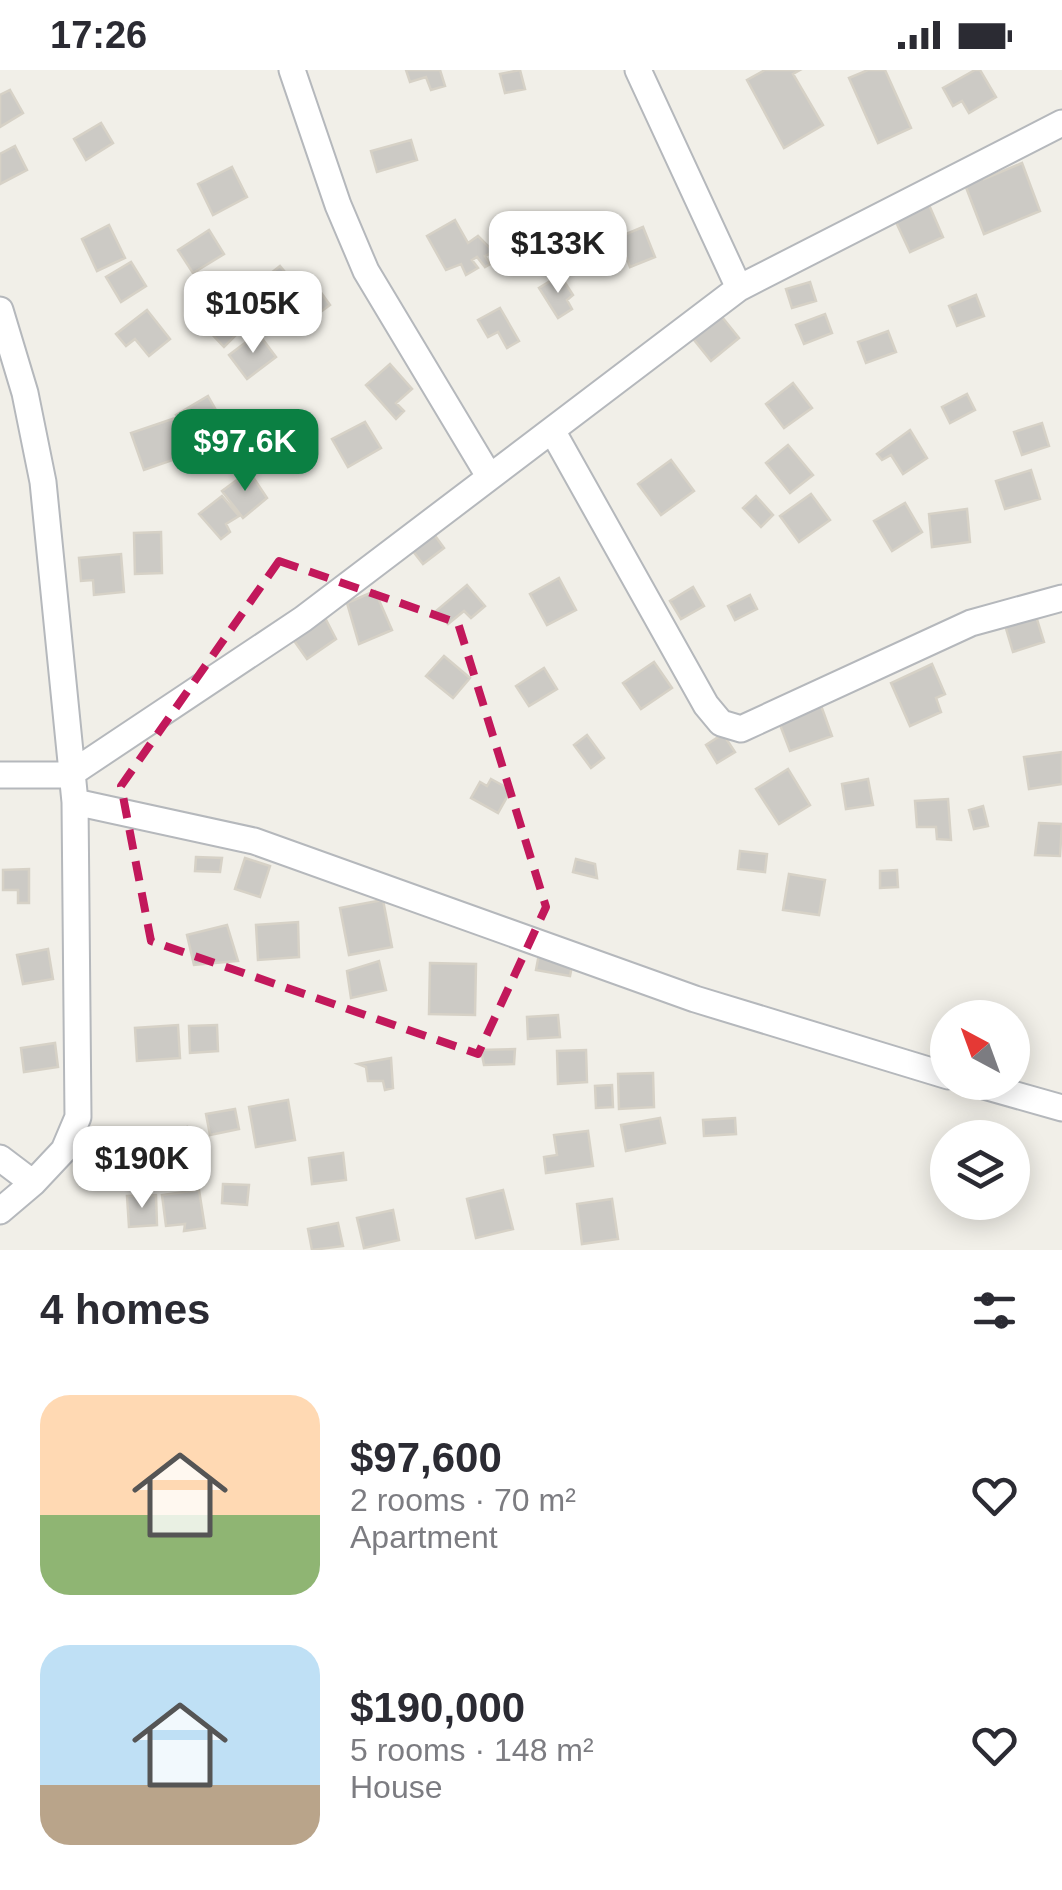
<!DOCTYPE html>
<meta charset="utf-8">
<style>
:root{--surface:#fff;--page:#f7f7f7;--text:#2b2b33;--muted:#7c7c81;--accent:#0b8043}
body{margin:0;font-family:Helvetica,sans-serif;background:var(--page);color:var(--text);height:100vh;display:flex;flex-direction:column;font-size:38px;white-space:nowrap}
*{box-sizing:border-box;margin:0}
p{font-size:32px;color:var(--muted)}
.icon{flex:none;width:55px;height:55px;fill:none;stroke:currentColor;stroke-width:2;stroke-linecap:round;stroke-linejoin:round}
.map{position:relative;height:1180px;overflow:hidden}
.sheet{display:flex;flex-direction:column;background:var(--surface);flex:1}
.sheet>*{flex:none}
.needle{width:65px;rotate:319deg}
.fabs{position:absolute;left:930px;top:930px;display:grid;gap:20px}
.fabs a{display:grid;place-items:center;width:100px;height:100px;border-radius:50%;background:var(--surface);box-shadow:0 5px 25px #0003;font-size:50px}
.price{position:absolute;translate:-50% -85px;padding:0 22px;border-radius:20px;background:#fff;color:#222;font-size:32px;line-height:65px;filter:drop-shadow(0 2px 5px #0008)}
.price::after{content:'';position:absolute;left:50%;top:60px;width:30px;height:22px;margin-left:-15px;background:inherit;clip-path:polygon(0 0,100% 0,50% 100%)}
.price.current{background:var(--accent);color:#fff}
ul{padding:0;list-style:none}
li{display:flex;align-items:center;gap:30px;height:250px;padding:0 40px}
li span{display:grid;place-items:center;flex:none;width:280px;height:200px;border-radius:30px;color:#555}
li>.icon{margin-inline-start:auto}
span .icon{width:120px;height:120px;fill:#fffc;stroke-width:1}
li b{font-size:42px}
h2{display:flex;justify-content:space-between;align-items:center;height:120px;padding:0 40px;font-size:42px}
.status{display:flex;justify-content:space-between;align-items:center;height:70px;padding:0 50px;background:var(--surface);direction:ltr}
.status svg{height:28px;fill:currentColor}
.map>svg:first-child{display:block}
</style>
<div class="status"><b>17:26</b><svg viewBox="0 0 49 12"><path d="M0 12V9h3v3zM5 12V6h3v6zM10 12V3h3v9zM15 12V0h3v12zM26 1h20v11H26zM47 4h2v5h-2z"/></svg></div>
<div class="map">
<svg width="1062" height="1180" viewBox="0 0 1062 1180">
<rect width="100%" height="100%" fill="#f1efe8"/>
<!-- building -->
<path fill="#cccac5" stroke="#d6d1c6" stroke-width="2.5" d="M 406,0 L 440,0 L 445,16 L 431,20 L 426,7 L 410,12 Z
M 520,0 L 525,19 L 505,23 L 500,4 Z
M 765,0 L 800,0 L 793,4 L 823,55 L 784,78 L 747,10 Z
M 868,0 L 885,0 L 911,58 L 878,73 L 849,8 Z
M 975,0 L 980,0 L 996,27 L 969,43 L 962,31 L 953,36 L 943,18 Z
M 10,20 L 23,43 L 0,57 L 0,25 Z
M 101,53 L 113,73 L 86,90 L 74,69 Z
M 411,70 L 417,90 L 377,102 L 371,81 Z
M 15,76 L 27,100 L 0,114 L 0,84 Z
M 1022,93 L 1040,141 L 984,164 L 964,112 L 982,103 L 984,109 Z
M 232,97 L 247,127 L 213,145 L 198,114 Z
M 929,135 L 943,167 L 910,182 L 895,150 Z
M 455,150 L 468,173 L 478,166 L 494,182 L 485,186 L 490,194 L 485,197 L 477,187 L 472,190 L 478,198 L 466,205 L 461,194 L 446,200 L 427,166 Z
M 109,155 L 125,188 L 97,201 L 82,169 Z
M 643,157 L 655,187 L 630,197 L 619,167 Z
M 209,160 L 224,184 L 193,203 L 178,180 Z
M 131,192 L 146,216 L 121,232 L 106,207 Z
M 280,196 L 295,214 L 275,229 L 261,211 Z
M 560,205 L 573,225 L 567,230 L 572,239 L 558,248 L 539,218 Z
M 810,212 L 816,231 L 792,238 L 786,219 Z
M 314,213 L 330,235 L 300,257 L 284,236 Z
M 976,225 L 984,246 L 957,256 L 949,236 Z
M 500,238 L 519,271 L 507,278 L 498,262 L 488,267 L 478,250 Z
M 147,240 L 170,269 L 149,286 L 135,269 L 126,276 L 116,264 Z
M 228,242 L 243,258 L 224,277 L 209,261 Z
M 718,242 L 739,268 L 711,291 L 690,265 Z
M 825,244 L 832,263 L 804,274 L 796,255 Z
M 888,261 L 896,282 L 866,293 L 858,272 Z
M 258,263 L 276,287 L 247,309 L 229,285 Z
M 390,294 L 412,319 L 396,333 L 404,341 L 396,349 L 366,315 Z
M 793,313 L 812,338 L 784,358 L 766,334 Z
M 967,324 L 975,340 L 950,353 L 942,337 Z
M 208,326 L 225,356 L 190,371 L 176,345 Z
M 175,348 L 187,385 L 144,400 L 131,363 Z
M 365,352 L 381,378 L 348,397 L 332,369 Z
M 1042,353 L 1049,376 L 1022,385 L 1014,362 Z
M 910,360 L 927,388 L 903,404 L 891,385 L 882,390 L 877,384 Z
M 788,375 L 813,405 L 790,423 L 766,393 Z
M 671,390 L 694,421 L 661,445 L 638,414 Z
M 1031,400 L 1040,429 L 1005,439 L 996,411 Z
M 249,401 L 267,428 L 243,448 L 222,421 Z
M 811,424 L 830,450 L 799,472 L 780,446 Z
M 222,426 L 239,446 L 226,454 L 230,462 L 221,469 L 199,444 Z
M 756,426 L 773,445 L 761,457 L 743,438 Z
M 905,433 L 922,462 L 892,481 L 874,451 Z
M 967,439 L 970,472 L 932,477 L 929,444 Z
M 161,462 L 162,503 L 135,504 L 134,463 Z
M 433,463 L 444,478 L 423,494 L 412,480 Z
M 121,484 L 124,522 L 94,525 L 93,510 L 81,511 L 79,488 Z
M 559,508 L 576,540 L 547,555 L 530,524 Z
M 467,515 L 485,536 L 471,548 L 464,541 L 448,554 L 436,541 Z
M 693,517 L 704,536 L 681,549 L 670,531 Z
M 375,521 L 392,560 L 359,574 L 347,533 Z
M 750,525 L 757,539 L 735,550 L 728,536 Z
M 321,540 L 336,569 L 307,589 L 290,565 Z
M 1036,546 L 1044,572 L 1013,582 L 1005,555 Z
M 444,586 L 470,608 L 453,628 L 426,606 Z
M 654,592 L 672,618 L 641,639 L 623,613 Z
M 932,594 L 945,624 L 936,628 L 941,642 L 910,656 L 891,613 Z
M 544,598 L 557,619 L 529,636 L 516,616 Z
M 819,630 L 832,666 L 790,681 L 777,647 Z
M 723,664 L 735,682 L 717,693 L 706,675 Z
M 587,665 L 604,688 L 591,698 L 574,675 Z
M 1062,682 L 1062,714 L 1029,719 L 1024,687 Z
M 788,699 L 810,735 L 779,754 L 756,719 Z
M 491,709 L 511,720 L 498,743 L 471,728 L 480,712 L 487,716 Z
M 868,709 L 873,735 L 846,739 L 842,714 Z
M 948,729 L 951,770 L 937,769 L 936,757 L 917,757 L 915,731 Z
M 983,736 L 988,756 L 974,759 L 969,740 Z
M 1039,753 L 1062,754 L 1060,786 L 1035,785 Z
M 740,781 L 767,784 L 765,802 L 738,799 Z
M 196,787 L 222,788 L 220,802 L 195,801 Z
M 245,788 L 270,796 L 260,827 L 235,819 Z
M 576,789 L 595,794 L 597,808 L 573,802 Z
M 29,799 L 29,833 L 18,833 L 18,820 L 3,820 L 3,800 Z
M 897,800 L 898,817 L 880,818 L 880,801 Z
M 789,804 L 825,810 L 819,845 L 783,840 Z
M 383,830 L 392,877 L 349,885 L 340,838 Z
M 298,852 L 299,887 L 258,890 L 256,855 Z
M 227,855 L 238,891 L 194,895 L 187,865 Z
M 48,879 L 53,909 L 23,914 L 17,885 Z
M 539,884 L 573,890 L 570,906 L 536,900 Z
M 379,891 L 386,920 L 351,928 L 347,901 Z
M 430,893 L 476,894 L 475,945 L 429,944 Z
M 558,945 L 560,967 L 528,969 L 527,947 Z
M 178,955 L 180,988 L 137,991 L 135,958 Z
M 217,955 L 218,981 L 190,983 L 189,956 Z
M 55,973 L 58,997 L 24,1002 L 21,978 Z
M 515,979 L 514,994 L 484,995 L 481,980 Z
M 586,980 L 587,1012 L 558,1014 L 557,981 Z
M 391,988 L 393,1018 L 385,1020 L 383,1011 L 368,1011 L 366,997 L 358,994 Z
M 653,1003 L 654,1037 L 619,1039 L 618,1004 Z
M 612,1015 L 613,1037 L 596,1038 L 595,1016 Z
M 288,1030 L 295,1070 L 256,1077 L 249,1037 Z
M 235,1039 L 239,1059 L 210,1065 L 206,1044 Z
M 660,1048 L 665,1073 L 626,1081 L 621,1055 Z
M 735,1048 L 736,1064 L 704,1066 L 703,1050 Z
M 187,1057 L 194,1091 L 162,1098 L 155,1064 Z
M 588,1061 L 593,1096 L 546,1103 L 544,1087 L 557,1085 L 554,1065 Z
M 343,1083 L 346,1110 L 312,1114 L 309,1088 Z
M 223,1114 L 249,1115 L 247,1135 L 222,1133 Z
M 199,1120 L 205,1158 L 184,1161 L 185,1154 L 166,1156 L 162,1125 Z
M 503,1120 L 513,1159 L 476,1168 L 467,1129 Z
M 156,1125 L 157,1155 L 129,1157 L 127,1126 Z
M 612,1129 L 618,1169 L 582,1174 L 577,1134 Z
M 393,1140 L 399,1170 L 364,1178 L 357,1148 Z
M 338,1153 L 343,1176 L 312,1180 L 308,1159 Z"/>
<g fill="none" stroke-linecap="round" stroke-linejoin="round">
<!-- street casing -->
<g stroke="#b5b8bc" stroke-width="29">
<path id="street" d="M 292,0 L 338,135 L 366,201 L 489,406
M 638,0 L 739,218
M 0,240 L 25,323 L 43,412 L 75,732 L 254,771 L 695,929 L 948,1006
M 553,362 L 706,635 L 721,653 L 741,659 L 971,553 L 1062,528
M 0,705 L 69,705 L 303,549 L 739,218 L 1062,53
M 970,1012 L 1062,1038
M 0,1088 L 33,1113 L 64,1080 L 78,1047 L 75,732
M 0,1141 L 33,1113"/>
</g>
<!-- street -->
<use href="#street" stroke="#fff" stroke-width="25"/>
</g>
<!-- marked area -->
<path fill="none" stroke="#c2185b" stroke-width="8" stroke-dasharray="20 12" stroke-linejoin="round" d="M 279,491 L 458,553 L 546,837 L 478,984 L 151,871 L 121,716 Z"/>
</svg>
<div class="fabs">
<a><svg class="needle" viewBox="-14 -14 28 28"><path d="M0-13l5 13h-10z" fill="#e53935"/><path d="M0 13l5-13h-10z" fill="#7c7c81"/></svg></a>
<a><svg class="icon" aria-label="layers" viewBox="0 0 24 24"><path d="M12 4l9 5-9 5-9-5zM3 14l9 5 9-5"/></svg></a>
</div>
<b class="price" style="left:558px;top:226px">$133K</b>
<b class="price" style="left:253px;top:286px">$105K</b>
<b class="price current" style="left:245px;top:424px">$97.6K</b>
<b class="price" style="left:142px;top:1141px">$190K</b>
</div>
<section class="sheet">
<h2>4 homes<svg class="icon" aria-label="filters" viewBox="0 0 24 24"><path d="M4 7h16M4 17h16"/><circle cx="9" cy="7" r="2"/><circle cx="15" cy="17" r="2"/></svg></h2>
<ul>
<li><span style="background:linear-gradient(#ffd9b3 60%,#8fb573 0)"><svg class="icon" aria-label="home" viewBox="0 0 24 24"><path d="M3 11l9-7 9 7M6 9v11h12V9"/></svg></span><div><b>$97,600</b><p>2 rooms · 70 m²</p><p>Apartment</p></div><svg class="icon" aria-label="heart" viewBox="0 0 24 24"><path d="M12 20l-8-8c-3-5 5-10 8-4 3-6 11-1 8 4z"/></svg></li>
<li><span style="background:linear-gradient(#bfe0f5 70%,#b9a48a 0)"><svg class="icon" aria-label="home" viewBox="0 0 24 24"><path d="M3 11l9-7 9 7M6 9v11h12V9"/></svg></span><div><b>$190,000</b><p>5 rooms · 148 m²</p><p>House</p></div><svg class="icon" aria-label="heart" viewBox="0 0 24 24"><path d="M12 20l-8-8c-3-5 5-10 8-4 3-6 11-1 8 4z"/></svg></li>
</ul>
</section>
